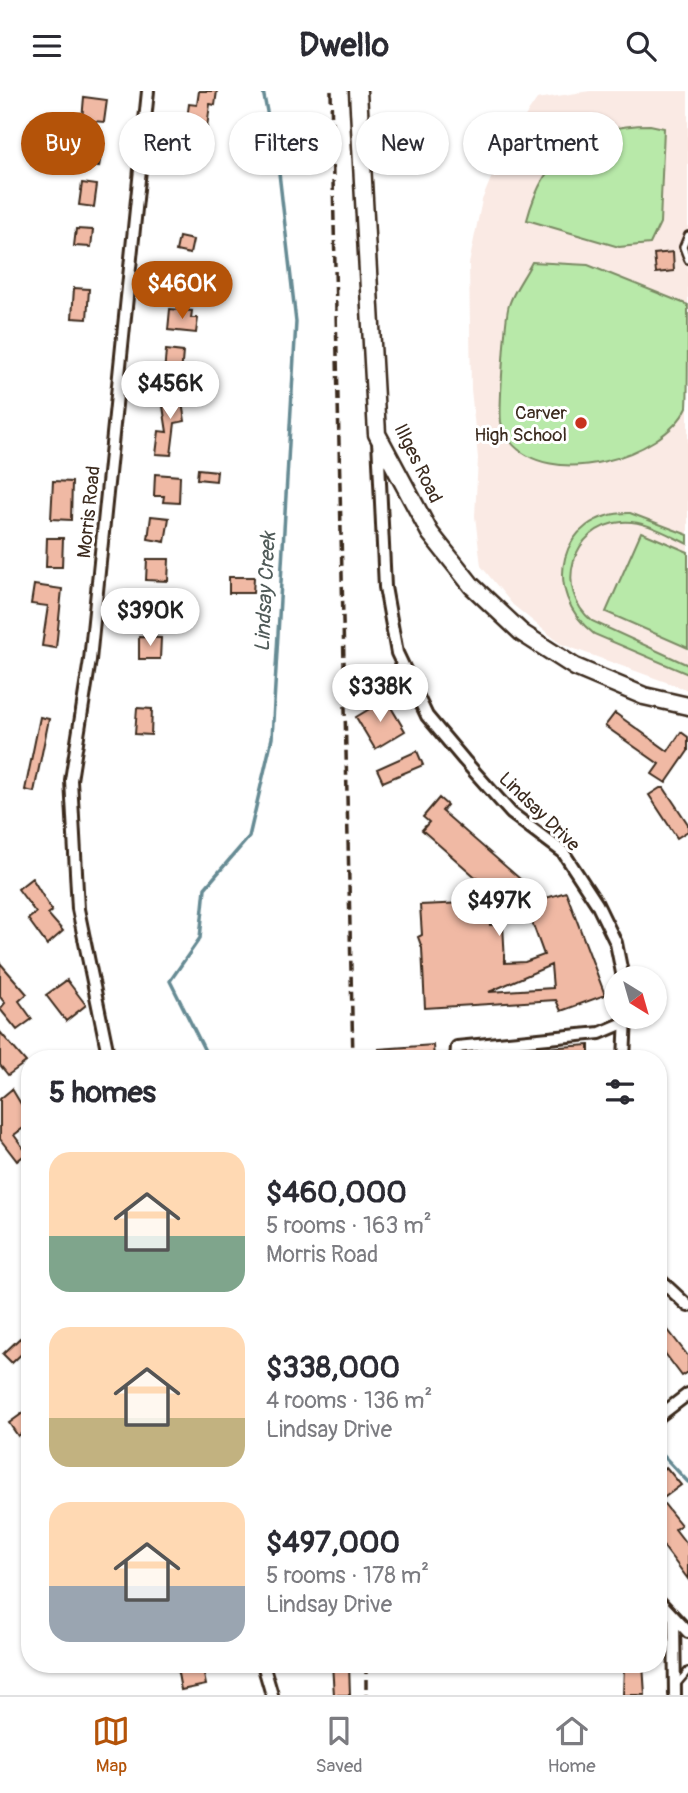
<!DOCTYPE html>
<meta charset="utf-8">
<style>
:root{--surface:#fff;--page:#f7f7f7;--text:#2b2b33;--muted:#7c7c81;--line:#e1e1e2;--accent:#b45309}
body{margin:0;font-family:Pangolin,sans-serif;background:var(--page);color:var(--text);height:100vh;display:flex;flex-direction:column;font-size:26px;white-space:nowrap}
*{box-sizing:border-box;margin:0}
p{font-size:23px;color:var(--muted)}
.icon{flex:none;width:38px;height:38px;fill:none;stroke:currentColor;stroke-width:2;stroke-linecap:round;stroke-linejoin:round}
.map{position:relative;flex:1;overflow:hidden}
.details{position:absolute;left:21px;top:959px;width:646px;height:623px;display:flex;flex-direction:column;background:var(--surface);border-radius:28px;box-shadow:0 2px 5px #0004}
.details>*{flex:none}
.guide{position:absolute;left:21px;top:21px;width:648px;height:63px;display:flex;gap:14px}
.needle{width:46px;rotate:143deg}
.tools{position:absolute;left:604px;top:875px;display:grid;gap:14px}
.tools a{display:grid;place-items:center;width:63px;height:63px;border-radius:50%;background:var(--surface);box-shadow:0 2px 5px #0004;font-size:35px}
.price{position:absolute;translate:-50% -60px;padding:0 16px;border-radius:24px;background:#fff;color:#222;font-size:23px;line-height:46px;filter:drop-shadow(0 2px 4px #0008)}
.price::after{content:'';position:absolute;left:50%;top:42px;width:21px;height:16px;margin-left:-10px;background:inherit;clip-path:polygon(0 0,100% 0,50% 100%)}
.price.current{background:var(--accent);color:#fff}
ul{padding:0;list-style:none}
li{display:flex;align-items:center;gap:21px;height:175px;padding:0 28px}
li span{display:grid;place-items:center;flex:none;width:196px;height:140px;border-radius:21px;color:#555}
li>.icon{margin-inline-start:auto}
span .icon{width:84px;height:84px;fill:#fffc;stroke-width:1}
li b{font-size:30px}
h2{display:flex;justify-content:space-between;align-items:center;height:84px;padding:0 28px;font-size:30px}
.chip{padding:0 24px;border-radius:32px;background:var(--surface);box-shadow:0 2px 5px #0004;font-size:24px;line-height:63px}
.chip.current{background:var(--accent);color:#fff}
header{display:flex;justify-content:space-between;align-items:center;height:91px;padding:0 28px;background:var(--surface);font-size:32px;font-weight:700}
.tabs{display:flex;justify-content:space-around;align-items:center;height:98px;border-top:2px solid var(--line);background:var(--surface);font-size:19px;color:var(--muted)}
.tabs a{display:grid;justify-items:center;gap:4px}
.tabs .current{color:var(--accent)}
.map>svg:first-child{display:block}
</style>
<header><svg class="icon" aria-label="menu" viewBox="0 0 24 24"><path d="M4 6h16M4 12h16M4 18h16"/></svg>Dwello<svg class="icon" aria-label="search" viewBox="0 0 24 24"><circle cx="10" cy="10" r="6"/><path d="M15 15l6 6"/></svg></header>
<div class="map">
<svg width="688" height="1604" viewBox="0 0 688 1604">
<rect width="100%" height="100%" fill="#fff"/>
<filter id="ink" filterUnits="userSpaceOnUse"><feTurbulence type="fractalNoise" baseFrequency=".0143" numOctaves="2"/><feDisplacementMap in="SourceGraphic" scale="14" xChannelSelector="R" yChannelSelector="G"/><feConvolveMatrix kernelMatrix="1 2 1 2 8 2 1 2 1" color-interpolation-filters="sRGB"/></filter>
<g filter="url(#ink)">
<!-- built -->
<path fill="#faeae4" d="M 590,0 L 688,0 L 688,599 L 561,553 L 513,514 L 481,475 L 475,425 L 478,367 L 471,298 L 469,173 L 482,109 L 504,56 L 537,8 Z"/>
<!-- green -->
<path fill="#b8e9a9" stroke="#7a8a64" stroke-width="2" d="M 650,34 L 664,37 L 660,132 L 650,153 L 619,156 L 527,129 C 544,64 583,34 650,34 Z
M 532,171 L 588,174 L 688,214 C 688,234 688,302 687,316 C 663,367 548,399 510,350 C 507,346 502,336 501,331 C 499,319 505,225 509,214 C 514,199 525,185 532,171 Z
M 630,422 L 688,444 L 688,453 C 668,444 645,429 622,431 C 571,435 554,499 592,530 L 688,574 L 688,583 L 594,543 C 541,502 558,421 630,422 Z
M 641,441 L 688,461 L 688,557 L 606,521 Z"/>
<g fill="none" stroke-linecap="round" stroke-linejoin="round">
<!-- stream -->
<path stroke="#668b94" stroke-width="3.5" d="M 209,968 L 170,890 L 200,847 L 205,797 L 249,746 L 272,647 L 296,231 L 279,82 L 263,0
M 658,1359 L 688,1391"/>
</g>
<!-- building -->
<path fill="#f0b9a4" stroke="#3b2a1e" stroke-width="2" fill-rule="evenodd" d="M 199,0 L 217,0 L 215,14 L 210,13 L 207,37 L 186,35 L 189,13 L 197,14 Z
M 84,6 L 107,9 L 104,31 L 82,29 Z
M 84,50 L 103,53 L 99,76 L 73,72 L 75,60 L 82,61 Z
M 82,92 L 97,94 L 94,116 L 79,114 Z
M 76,138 L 93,139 L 91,156 L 74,155 Z
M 179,146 L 193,149 L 190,163 L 176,160 Z
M 673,161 L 674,180 L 656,182 L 654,163 Z
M 74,197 L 89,198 L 87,228 L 72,227 Z
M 170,218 L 192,220 L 191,227 L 198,227 L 196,242 L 168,239 Z
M 166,259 L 183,261 L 181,284 L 164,283 Z
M 180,299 L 185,330 L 175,332 L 171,364 L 156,363 L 159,340 L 167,341 L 161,302 Z
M 198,378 L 217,380 L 216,390 L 197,388 Z
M 155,383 L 180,385 L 179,412 L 163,411 L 164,405 L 154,405 Z
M 53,390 L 72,391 L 71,429 L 51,428 Z
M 151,425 L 169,427 L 165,451 L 148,448 Z
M 47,447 L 63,447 L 62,476 L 46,476 Z
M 147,468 L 169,468 L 168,490 L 146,489 Z
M 229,486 L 254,486 L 253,502 L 229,502 Z
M 34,494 L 62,498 L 56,557 L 42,555 L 48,515 L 31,513 Z
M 152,501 L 165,520 L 156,527 L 153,523 L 146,529 L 138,520 L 146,513 L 142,509 Z
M 139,546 L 161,547 L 160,568 L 139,568 Z
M 386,608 L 405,640 L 375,658 L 356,626 Z
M 137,617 L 152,618 L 151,644 L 135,643 Z
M 615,622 L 668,660 L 681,641 L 688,646 L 688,660 L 666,692 L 652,683 L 659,673 L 605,635 Z
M 40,626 L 49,628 L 34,701 L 25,699 Z
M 417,660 L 423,674 L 383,691 L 377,678 Z
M 660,697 L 664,697 L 688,733 L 688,740 L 677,747 L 649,704 Z
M 439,707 L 447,714 L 442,720 L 543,808 L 566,801 L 605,904 L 561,920 L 556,909 L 425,917 L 422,857 L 418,846 L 422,844 L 420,814 L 489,811 L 490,834 L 503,833 L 505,872 L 525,871 L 544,864 L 524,809 L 514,820 L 422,739 L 429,731 L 423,726 ZM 551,874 L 553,897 L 489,901 Z
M 32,787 L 52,820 L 48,823 L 63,840 L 47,854 L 28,828 L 36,822 L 18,798 Z
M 0,872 L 27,903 L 19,910 L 32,928 L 17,939 L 0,918 L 5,912 L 0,906 Z
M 67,889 L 86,914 L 66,930 L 46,904 Z
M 0,941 L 26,971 L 8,984 L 0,974 Z
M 433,954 L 434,968 L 380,968 L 379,958 Z
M 589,954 L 589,968 L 488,968 L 487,961 Z
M 12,998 L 30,1028 L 30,1032 L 14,1044 L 27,1062 L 17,1070 L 0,1048 L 0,1008 Z
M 658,1226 L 688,1265 L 688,1281 L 682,1285 L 658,1253 Z
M 20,1247 L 29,1256 L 12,1272 L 3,1263 Z
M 30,1317 L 30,1336 L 18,1345 L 9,1332 Z
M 666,1376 L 681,1394 L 661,1409 L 681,1434 L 675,1438 L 688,1455 L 688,1488 L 658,1448 L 658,1382 Z
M 202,1573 L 206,1594 L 181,1599 L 177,1577 Z
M 332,1573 L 349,1573 L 350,1604 L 334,1604 Z
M 624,1573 L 643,1573 L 645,1604 L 623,1604 Z"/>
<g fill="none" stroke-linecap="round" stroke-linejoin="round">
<!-- lane casing -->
<g stroke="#3b2a1e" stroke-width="10">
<path id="lane" d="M 688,144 L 683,156 L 688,169
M 677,1593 L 688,1580"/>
</g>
<!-- street casing -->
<g stroke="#3b2a1e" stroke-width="16">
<path id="street" d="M 378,349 L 385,496 L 397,562 L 427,625 L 464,669 L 511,722 L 563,761 L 597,813 L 616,852 L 623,887
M 109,968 L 78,818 L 71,689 L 90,569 L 148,0
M 456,968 L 457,956 L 600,942 L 626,931
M 624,968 L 626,926
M 658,1187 L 688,1215
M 658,1326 L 688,1303
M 658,1509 L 688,1541
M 674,1528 L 675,1604
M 263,1573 L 272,1604"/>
</g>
<!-- secondary casing -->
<g stroke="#3b2a1e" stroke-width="21">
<path id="secondary" d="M 358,0 L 377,343 L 430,442 L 472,495 L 522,542 L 575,576 L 644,605 L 688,615"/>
</g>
<!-- lane -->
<use href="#lane" stroke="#fff" stroke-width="5"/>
<!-- street -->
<use href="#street" stroke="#fff" stroke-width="10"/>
<!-- secondary -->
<use href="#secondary" stroke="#fff" stroke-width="16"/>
<!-- rail -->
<path stroke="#3b2a1e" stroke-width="3.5" stroke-dasharray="10 5" stroke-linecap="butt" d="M 331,0 L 353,968
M 366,1573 L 366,1604"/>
</g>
</g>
<!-- markers -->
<circle fill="#c8321e" stroke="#fff" stroke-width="2.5" cx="581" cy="332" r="7"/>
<g text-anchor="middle" stroke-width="6" stroke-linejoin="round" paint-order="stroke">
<!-- poi labels -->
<g font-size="19" fill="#3b2a1e" stroke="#fff" text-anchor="end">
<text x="567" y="328">Carver<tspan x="567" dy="22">High School</tspan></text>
</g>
<!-- street labels -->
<g font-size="19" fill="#3b2a1e" stroke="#fff">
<text transform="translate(419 372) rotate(64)" y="7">Illges Road</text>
<text transform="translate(88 421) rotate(-84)" y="7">Morris Road</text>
<text transform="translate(540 720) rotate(44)" y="7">Lindsay Drive</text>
</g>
<!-- water labels -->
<g font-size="21" font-style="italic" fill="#505b59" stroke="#fff">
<text transform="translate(265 501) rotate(-87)" y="7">Lindsay Creek</text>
</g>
</g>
</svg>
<div class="tools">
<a><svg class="needle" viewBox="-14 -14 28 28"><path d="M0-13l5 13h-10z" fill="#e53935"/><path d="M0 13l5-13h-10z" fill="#7c7c81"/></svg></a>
</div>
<b class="price current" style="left:182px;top:230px">$460K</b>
<b class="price" style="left:170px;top:330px">$456K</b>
<b class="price" style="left:150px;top:557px">$390K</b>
<b class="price" style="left:380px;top:633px">$338K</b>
<b class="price" style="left:499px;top:847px">$497K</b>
<div class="guide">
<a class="chip current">Buy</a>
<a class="chip">Rent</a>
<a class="chip">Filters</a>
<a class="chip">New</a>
<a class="chip">Apartment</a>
</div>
<section class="details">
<h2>5 homes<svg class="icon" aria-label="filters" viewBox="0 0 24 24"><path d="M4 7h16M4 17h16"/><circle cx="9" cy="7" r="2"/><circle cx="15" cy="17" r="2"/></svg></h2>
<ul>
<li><span style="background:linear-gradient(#ffd9b3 60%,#7fa58c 0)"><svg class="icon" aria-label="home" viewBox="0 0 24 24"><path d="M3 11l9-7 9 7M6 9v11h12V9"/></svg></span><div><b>$460,000</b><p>5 rooms · 163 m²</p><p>Morris Road</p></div></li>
<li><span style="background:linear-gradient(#ffd9b3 65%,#c2b280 0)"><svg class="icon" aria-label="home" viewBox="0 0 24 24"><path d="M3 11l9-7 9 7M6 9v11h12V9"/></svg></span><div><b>$338,000</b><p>4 rooms · 136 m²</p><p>Lindsay Drive</p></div></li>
<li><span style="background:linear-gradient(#ffd9b3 60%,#9aa5b1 0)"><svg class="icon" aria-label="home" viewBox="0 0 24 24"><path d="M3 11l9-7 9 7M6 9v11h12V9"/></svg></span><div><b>$497,000</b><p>5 rooms · 178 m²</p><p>Lindsay Drive</p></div></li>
</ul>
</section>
</div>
<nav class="tabs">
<a class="current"><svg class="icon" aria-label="map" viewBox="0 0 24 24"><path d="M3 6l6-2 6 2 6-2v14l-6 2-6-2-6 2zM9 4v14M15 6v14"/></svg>Map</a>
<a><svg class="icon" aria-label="saved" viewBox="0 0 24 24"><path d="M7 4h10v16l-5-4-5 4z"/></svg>Saved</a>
<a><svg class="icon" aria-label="home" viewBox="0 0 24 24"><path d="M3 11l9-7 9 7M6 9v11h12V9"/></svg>Home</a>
</nav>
